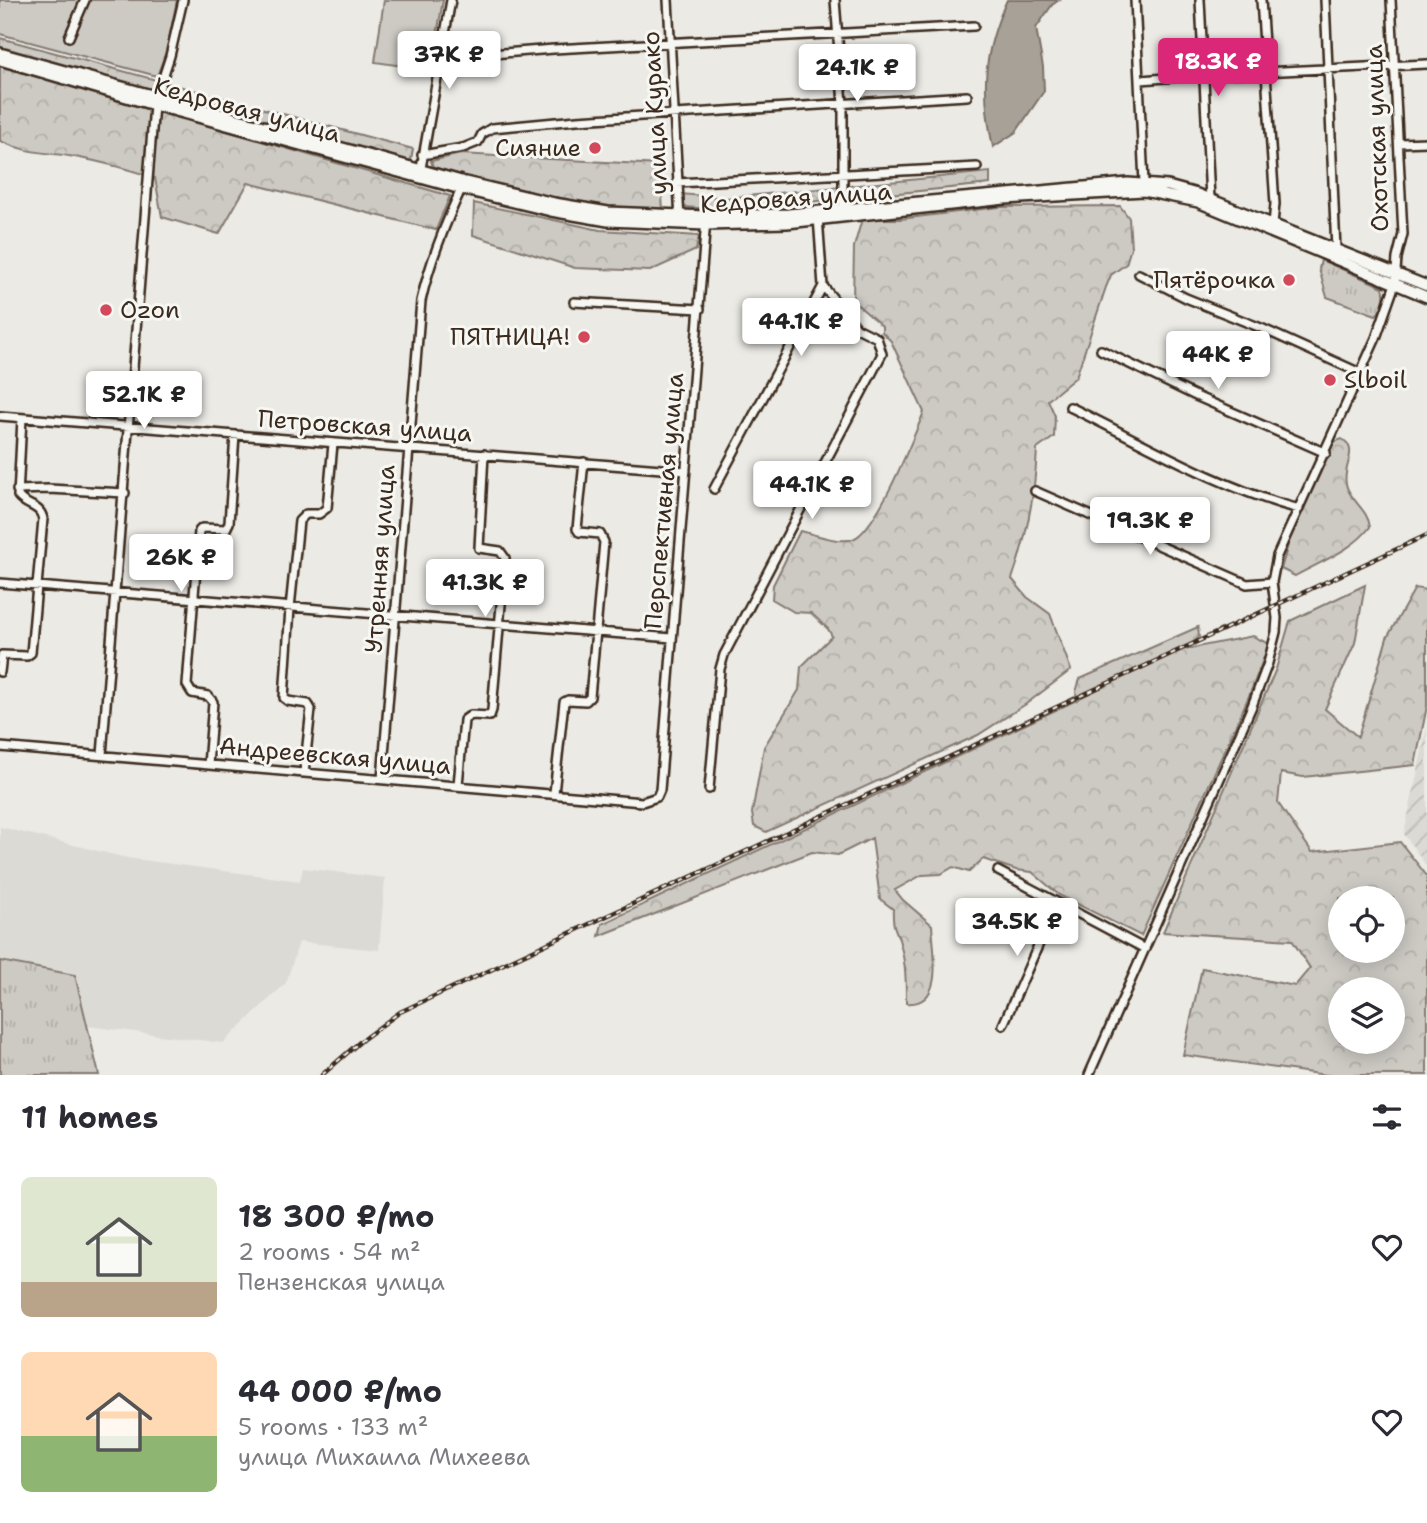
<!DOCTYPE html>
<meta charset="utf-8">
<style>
:root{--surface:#fff;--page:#f7f7f7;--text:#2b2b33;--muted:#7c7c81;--accent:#db2777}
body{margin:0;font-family:"Shantell Sans",sans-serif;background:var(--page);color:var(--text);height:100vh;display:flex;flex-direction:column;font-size:26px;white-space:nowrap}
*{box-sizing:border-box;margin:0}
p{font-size:23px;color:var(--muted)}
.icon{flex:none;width:38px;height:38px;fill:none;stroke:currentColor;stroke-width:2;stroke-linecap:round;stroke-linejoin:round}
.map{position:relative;height:1075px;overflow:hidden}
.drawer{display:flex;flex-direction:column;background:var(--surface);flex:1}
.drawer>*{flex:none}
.tools{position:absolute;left:1328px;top:886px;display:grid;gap:14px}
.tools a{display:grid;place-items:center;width:77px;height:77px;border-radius:50%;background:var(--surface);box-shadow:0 4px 18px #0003;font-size:35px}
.price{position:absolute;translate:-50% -60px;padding:0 16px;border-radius:7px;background:#fff;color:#222;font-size:23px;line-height:46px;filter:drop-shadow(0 2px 4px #0008)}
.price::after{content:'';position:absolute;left:50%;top:42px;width:21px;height:16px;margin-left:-10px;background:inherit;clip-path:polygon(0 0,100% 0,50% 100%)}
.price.current{background:var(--accent);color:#fff}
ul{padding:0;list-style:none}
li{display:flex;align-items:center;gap:21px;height:175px;padding:0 21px}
li span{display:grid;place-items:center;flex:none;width:196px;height:140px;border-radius:10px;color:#555}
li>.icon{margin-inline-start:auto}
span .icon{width:84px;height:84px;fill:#fffc;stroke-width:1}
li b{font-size:30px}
h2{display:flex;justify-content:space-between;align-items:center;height:84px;padding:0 21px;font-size:30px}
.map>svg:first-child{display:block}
</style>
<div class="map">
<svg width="1427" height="1075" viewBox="0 0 1427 1075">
<defs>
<pattern id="industrial-furrows" width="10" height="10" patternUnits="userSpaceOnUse" patternTransform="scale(1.75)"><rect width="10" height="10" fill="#dcdad4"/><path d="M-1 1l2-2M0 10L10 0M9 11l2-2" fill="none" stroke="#bebbb6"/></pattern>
<pattern id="grass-tufts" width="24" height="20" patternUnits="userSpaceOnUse" patternTransform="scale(1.75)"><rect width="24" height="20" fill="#cdcac4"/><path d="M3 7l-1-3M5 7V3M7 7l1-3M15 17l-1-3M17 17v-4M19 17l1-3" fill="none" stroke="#b1aea8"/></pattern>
<pattern id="forest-crowns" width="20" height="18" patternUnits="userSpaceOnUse" patternTransform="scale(1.75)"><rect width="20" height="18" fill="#cdcac4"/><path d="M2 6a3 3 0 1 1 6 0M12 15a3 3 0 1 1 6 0" fill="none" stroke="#b1aea8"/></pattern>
</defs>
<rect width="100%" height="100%" fill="#ebeae5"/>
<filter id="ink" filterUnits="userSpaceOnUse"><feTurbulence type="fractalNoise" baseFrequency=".0143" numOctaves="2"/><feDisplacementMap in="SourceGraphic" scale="14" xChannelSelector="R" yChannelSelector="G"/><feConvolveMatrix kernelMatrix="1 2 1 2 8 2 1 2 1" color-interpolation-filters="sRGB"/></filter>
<g filter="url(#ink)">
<!-- built -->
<path fill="#dcdad4" d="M 0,827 L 127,858 L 300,881 L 303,868 L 385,878 L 379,950 L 299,942 L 286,983 L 223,1043 L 0,1015 Z"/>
<!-- industrial -->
<path fill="url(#industrial-furrows)" d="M 1427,728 L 1427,867 L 1404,834 Z"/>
<!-- grass -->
<path fill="url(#grass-tufts)" stroke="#847a71" stroke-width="2" d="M 1321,260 L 1383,287 C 1386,295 1383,309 1376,315 L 1327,297 L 1319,269 Z
M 0,961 L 75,975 L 99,1075 L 0,1075 Z"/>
<!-- forest -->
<path fill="url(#forest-crowns)" stroke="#847a71" stroke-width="2" fill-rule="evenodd" d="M 0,38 L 413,149 L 410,165 L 0,50 Z
M 0,65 L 450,196 L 436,230 L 248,183 L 219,234 L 162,217 L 155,178 C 129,169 102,162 75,157 C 46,152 28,154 0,141 Z
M 461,154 L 660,165 L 663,211 L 594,205 L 510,190 L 433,167 L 431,161 Z
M 990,172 L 990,184 L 726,210 L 683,207 L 681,194 L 726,198 Z
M 474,203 L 600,230 L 699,236 L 696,250 L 650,271 L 575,268 L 473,235 Z
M 1120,206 L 1129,218 L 1131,248 L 1126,264 L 1111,275 L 1106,287 L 1076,377 L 1048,400 L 1055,416 L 1054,437 L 1037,449 C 1035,494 1027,537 1012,579 L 1027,597 L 1050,614 L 1071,670 L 1026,704 L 978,735 L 766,832 L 754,826 L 752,813 L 764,747 L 799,690 L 801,667 L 832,636 L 828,629 L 811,613 L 794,612 L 772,599 L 773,585 L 800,531 C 814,534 840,544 853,539 C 877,530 913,438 924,412 L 891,341 L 882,332 L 882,326 L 853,301 L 854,247 L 862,219 L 900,219 L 999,207 Z
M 1342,439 C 1360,450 1342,466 1346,484 C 1349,500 1368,509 1370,527 C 1353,550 1320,562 1295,576 L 1281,569 L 1290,538 L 1334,442 Z
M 1365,585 L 1355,643 L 1325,709 L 1358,737 L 1387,638 L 1415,588 L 1427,590 L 1427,706 L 1415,765 L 1303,777 L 1281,773 L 1278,803 L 1312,852 L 1400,842 L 1427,876 L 1427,1075 L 1326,1075 L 1183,1055 L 1202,968 L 1295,986 L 1310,968 L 1292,940 L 1163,932 L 1276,669 L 1290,621 ZM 1340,898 L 1393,898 L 1393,950 L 1340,950 ZM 1340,989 L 1393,989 L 1393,1041 L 1340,1041 Z
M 1198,627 L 1199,637 L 1187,649 L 1253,636 L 1269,644 L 1249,696 L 1141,936 L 1059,895 L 1032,872 L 1016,870 L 983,859 L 969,872 L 953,867 L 941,874 L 922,875 L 895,890 L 903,900 L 932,925 C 933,949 946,1007 906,1003 C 906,985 906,965 901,947 C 897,928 892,931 893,909 L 880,899 L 872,838 L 838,855 L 812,852 L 599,936 L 602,924 L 1077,700 L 1076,692 L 1080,679 Z"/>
<!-- garden -->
<path fill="#cdcac4" stroke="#847a71" stroke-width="2" d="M 0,0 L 177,0 L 167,49 L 157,76 L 0,34 Z
M 384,0 L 443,0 L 431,70 L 375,62 Z"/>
<!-- water -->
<path fill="#a8a198" stroke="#7c7167" stroke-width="2" d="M 1007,0 L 1059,0 L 1052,5 L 1036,28 L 1043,67 L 1044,91 L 1016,132 L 993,147 C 981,91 983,52 1007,0 Z"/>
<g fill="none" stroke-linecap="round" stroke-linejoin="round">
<!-- minor casing -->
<g stroke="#3b2a1e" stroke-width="12">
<path id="minor" d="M 668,0 L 680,220
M 835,0 L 843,104 L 843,212
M 1135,0 L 1144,183
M 1200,0 L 1210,199
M 1261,0 L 1275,204 L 1273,224
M 1325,0 L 1336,250
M 69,37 L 85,0
M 441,58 L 554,49 L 974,26
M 1141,80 L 1203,75 L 1427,64
M 1399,143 L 1427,142
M 422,155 L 463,148 L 478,142 L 482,134 L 492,128 L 577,120 L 967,96
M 420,174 L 451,0
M 677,183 L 977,167
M 1139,274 L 1186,298 L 1261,328 L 1360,373
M 574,302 L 700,309
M 1101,350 L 1198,397 L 1326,453
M 1070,407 C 1144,443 1219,488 1299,509
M 0,416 L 686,471
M 714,489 L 823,286 L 818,217
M 17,490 L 49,489 L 125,493
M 1035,491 L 1247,584 L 1272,582
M 0,583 L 672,638
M 0,672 L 2,655 L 27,656 L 31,653 L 43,519 C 40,504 26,507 18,496 L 22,418
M 0,747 L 642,802 L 657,797 L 660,790 L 706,220
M 102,755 L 154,105 L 170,56 L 183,0
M 208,765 L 213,702 L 208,696 L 192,693 L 187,685 L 199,531 L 202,528 L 226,529 L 229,523 L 235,435
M 304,773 L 311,709 L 308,704 L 288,701 L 284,698 L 290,608 L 299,521 L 306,514 L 319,514 L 327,508 L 333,444
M 382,779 L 421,301 C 430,261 445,224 462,187
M 458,785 L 464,720 L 471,715 L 490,716 L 492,710 L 505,558 L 500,551 L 479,548 L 484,454
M 709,789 L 720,669 L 724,655 L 882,354 L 877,338 L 857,328 L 823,286
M 554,793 L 564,702 L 568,700 L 586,701 L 590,697 L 604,542 L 600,534 L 579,532 L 577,529 L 584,462
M 998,871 L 1145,949
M 1003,1025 L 1057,903
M 1089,1075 L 1252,706 L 1268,663 L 1276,632 L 1277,618 L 1272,582 L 1277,556 L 1376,338 L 1395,284 L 1397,258 L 1403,234 L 1391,0"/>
</g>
<!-- major casing -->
<g stroke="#3b2a1e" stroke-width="14">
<path id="major" d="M 0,53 L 465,182 L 554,203 L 608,212 L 706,216 L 788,214 L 1128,183 L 1168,186 L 1197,194 L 1427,286
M 0,60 L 154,105 L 461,189 L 551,211 L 608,221 L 706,225 L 787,223 L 1005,199 L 1144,191 L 1198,202 L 1427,297"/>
</g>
<!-- minor -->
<use href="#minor" stroke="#f6f6f2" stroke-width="7"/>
<!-- major -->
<use href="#major" stroke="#f6f6f2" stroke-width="9"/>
<!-- rail casing -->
<g stroke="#3b2a1e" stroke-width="4.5">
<path id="rail" d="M 322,1075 L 362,1040 L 400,1012 L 1427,535"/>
</g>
<!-- rail -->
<use href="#rail" stroke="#f6f6f2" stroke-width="2" stroke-dasharray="5" stroke-linecap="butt"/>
</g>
</g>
<!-- markers -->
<g fill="#d1495b" stroke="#f6f6f2" stroke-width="2.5">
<circle cx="595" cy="148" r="7"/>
<circle cx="1289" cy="280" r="7"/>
<circle cx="106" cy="310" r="7"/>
<circle cx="584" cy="337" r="7"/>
<circle cx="1330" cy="380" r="7"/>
</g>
<g text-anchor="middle" stroke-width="6" stroke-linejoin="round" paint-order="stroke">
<!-- street labels -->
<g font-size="24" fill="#3b2a1e" stroke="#f6f6f2">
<text transform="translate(247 110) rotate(15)" y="8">Кедровая улица</text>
<text transform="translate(655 113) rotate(-93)" y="8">улица Курако</text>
<text transform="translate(1377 138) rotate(-92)" y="8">Охотская улица</text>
<text transform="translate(796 198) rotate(-4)" y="8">Кедровая улица</text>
<text transform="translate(365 426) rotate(4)" y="8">Петровская улица</text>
<text transform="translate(664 501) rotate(-85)" y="8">Перспективная улица</text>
<text transform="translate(380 559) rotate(-86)" y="8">Утренняя улица</text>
<text transform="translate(335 756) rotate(5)" y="8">Андреевская улица</text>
</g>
<!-- poi labels -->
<g font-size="24" fill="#3b2a1e" stroke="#f6f6f2" text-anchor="end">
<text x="581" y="156">Сияние</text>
<text x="1275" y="288">Пятёрочка</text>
<text x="120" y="318" text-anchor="start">Ozon</text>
<text x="570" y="345">ПЯТНИЦА!</text>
<text x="1344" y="388" text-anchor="start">Slboil</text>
</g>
</g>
</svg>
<div class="tools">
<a><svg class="icon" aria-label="locate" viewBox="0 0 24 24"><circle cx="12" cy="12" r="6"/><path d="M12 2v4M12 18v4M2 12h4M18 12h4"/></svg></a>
<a><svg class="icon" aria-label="layers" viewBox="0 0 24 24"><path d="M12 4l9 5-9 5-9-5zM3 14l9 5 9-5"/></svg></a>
</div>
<b class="price" style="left:449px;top:91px">37K ₽</b>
<b class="price current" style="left:1218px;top:98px">18.3K ₽</b>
<b class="price" style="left:857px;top:104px">24.1K ₽</b>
<b class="price" style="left:801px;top:358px">44.1K ₽</b>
<b class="price" style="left:1218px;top:391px">44K ₽</b>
<b class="price" style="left:144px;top:431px">52.1K ₽</b>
<b class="price" style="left:812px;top:521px">44.1K ₽</b>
<b class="price" style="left:1150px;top:557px">19.3K ₽</b>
<b class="price" style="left:181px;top:594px">26K ₽</b>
<b class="price" style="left:485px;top:619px">41.3K ₽</b>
<b class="price" style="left:1017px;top:958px">34.5K ₽</b>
</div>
<section class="drawer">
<h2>11 homes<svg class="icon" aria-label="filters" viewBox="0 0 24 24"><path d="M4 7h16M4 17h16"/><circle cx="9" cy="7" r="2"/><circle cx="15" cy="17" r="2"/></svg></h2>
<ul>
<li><span style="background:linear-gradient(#dfe7d0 75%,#b9a48a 0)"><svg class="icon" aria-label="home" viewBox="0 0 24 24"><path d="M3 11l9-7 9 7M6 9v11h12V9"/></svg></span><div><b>18 300 ₽/mo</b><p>2 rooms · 54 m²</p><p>Пензенская улица</p></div><svg class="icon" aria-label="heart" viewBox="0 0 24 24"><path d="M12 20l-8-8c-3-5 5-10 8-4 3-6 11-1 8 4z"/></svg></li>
<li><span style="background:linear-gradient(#ffd9b3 60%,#8fb573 0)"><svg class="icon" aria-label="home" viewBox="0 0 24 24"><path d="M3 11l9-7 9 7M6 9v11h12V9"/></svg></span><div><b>44 000 ₽/mo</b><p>5 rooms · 133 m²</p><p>улица Михаила Михеева</p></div><svg class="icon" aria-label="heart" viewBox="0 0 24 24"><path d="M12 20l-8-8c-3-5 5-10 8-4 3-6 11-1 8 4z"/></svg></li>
</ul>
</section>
